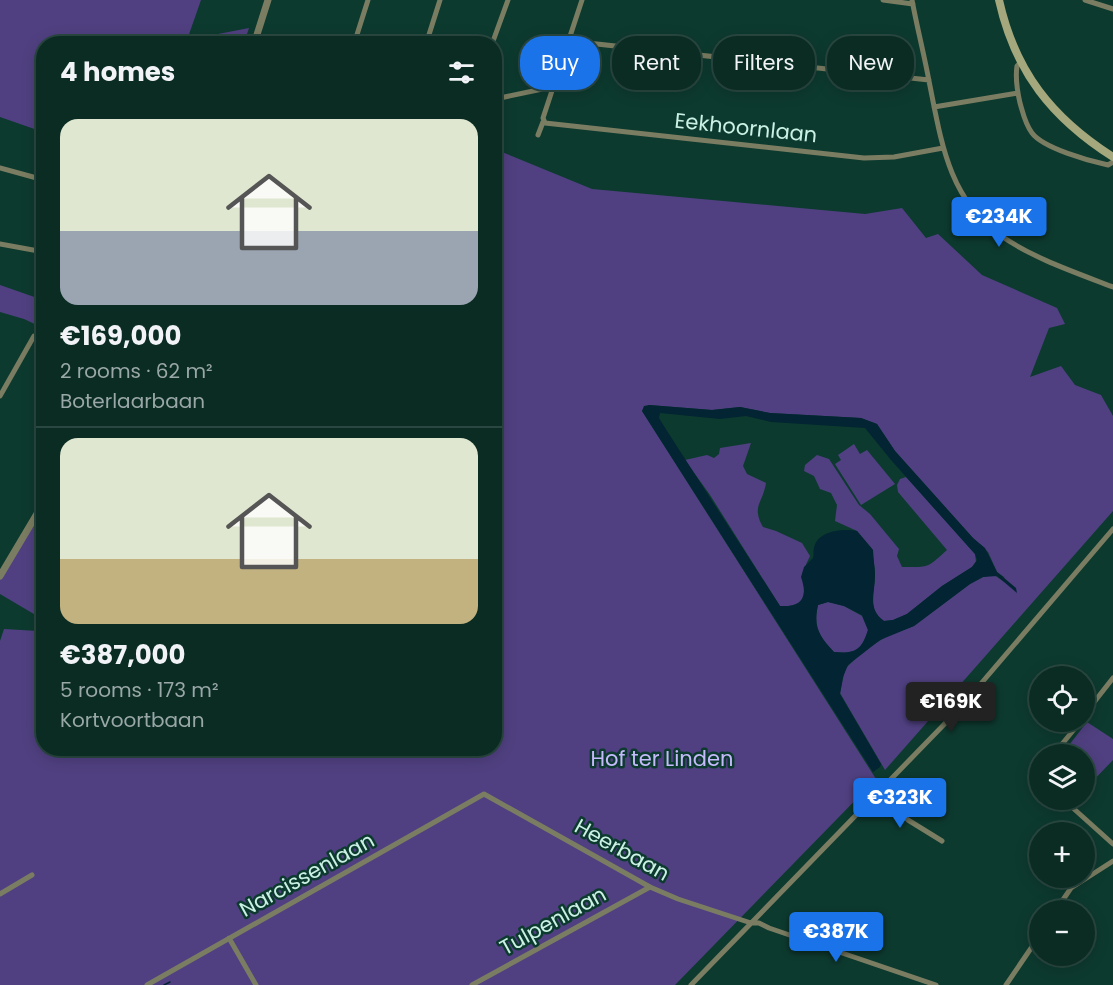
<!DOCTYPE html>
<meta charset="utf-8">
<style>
:root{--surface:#0a2c23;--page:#183830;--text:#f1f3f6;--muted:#99a7a6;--line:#2a4841;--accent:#1a73e8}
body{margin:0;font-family:Poppins,sans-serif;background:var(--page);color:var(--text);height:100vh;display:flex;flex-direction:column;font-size:22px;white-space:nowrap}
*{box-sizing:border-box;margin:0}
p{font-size:20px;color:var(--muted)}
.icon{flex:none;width:33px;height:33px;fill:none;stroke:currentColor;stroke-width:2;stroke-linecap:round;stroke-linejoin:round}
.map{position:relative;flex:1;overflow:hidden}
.details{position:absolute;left:36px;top:36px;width:466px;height:720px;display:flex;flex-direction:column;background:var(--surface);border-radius:24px;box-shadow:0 3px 15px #0003,0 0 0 2px var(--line)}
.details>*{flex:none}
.top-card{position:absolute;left:520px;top:36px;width:502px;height:54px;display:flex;gap:12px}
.buttons{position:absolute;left:1029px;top:666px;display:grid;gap:12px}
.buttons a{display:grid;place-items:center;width:66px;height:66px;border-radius:50%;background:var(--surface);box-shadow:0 3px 15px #0003,0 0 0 2px var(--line);font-size:30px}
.price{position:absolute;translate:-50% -51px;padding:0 14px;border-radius:6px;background:var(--accent);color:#fff;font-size:20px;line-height:39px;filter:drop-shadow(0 2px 3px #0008)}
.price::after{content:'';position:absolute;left:50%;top:36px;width:18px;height:14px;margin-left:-9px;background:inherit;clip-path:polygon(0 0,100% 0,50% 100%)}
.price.current{background:#222;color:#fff}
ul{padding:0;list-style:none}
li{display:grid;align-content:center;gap:12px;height:318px;padding:0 24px}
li+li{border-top:2px solid var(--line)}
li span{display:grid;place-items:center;height:186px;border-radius:18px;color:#555}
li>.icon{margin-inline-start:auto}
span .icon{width:108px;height:108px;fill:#fffc;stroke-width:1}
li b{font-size:26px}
h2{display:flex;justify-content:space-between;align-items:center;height:72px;padding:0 24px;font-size:26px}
.tag{padding:0 21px;border-radius:24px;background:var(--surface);box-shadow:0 3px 15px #0003,0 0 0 2px var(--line);font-size:21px;line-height:54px}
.tag.current{background:var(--accent);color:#fff}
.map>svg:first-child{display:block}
</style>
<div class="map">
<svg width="1113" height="985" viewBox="0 0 1113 985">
<rect width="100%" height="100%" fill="#0d3a2f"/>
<!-- green -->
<path fill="#504081" d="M 0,0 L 201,0 L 187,40 L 249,28 L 244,43 L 44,44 L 43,132 L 0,117 Z
M 502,152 L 592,189 L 865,214 L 902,208 L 926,238 L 938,234 L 982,275 L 1057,308 L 1065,324 L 1049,328 L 1030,377 L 1061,366 L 1075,385 L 1101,395 L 1113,416 L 1113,511 L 885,770 L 840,693 L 845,669 L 861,653 L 887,636 L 914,626 L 970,584 L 983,577 L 994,575 L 1006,583 L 1004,577 L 997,572 L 988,552 L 973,538 L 895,451 L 877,424 L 861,418 L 770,413 L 740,407 L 712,410 L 649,405 L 642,411 L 876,779 L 675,985 L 0,985 L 0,641 L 4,629 L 38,631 L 43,620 L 44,748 L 495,748 L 495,153 Z
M 0,285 L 43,300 L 43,328 L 24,319 L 0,312 Z
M 751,443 L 743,466 L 747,474 L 766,483 C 763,503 751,506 763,527 L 776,531 L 802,543 L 810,556 C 808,561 805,565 805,570 C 803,591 810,608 780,606 L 710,495 L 685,460 L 707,455 L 714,458 L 719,454 L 720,448 Z
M 854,444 L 860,454 L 867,450 L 895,484 L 861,505 L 835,464 L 841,460 L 838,455 Z
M 817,455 L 829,459 L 859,505 L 870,514 L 899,549 L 897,556 L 902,567 C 929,567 926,569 947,550 L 898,492 L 897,485 L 900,479 L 906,477 L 975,554 L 976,562 L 972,567 L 942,586 L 907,614 L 893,620 L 884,621 C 866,608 875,593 875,575 C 875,567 873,559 873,550 L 857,531 L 835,521 L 837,505 L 831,493 L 820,489 L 814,476 L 804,471 L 805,465 Z
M 43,505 L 44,620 L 0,594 L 0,579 Z
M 828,602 L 844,606 L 862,616 L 868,630 C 861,651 856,654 834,652 C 819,636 813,627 818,605 Z
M 1087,722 L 1113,739 L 1113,760 L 1088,786 L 1085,783 L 1084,754 L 1062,754 Z"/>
<!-- water -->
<path fill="#022433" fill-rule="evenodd" d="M 649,405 L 712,410 L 740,407 L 770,413 L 861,418 L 877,424 L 895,451 L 973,538 L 985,548 L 997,572 L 1016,588 L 1017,593 L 997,576 L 983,577 L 970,584 L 914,626 L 880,640 L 848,665 L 843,677 L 840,694 L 881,764 L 880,767 L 873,772 L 642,411 L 644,406 ZM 660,413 L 720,419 L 746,416 L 771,422 L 865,428 L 891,460 L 975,554 L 977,560 L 972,567 L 942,586 L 907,614 L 893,620 L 884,621 C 867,609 875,593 875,575 C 875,567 873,559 873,550 L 857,531 C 842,528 817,531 814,548 C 813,552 814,555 813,558 L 804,567 L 801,577 C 808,597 803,607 780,606 L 667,431 L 659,418 ZM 828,602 L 844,606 L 862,615 L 868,630 C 862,650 855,654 834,652 C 819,636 813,627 818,605 Z"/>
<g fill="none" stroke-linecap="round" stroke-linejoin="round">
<!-- stream -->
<path stroke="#022433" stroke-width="1.5" d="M 164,985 L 170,982"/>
<!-- minor -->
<path stroke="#7b7d62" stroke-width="5" d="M 582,0 L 543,118 L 545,123 L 864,158 L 894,157 L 943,148
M 883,0 L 913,4
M 912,0 C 917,27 924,54 929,81 C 941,140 948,198 1000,235 C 1032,258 1077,273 1113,287
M 1085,0 L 1113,9
M 569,41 L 929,80
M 354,44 L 368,0
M 426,44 L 440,0
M 492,44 L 508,0
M 1021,62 L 1017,66 C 1015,79 1017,90 1020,103 C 1023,113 1025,124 1032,133 C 1043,148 1089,161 1108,165 L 1113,162
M 495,99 L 552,87
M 934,107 L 1018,93
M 538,135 L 543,122
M 0,168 L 44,180
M 0,244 L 44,252
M 0,396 L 34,336
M 1084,715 L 1113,678
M 1054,754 L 1080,722
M 878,791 L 908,820 L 942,841
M 1064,800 L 1113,844
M 0,894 L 32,875
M 1056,910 L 1071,888 L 1113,861
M 229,938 L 256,985
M 147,985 L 484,794 L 650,887 L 678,899 L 751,923 L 759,923 L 769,928 L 936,985
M 472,985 L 650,887
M 691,985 L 961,707 L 1113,529
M 1006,985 L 1040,935"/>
<!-- tertiary -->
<path stroke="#7b7d62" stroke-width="7" d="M 254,44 L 268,0
M 0,576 L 44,502"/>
<!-- secondary -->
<path stroke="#a4a87c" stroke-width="8" d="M 999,0 C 1015,72 1052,118 1113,157"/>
</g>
<g text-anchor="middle" stroke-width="5" stroke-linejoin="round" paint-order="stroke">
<!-- street labels -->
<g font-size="21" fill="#caf1e4" stroke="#0d3a2f">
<text transform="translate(746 128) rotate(6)" y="7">Eekhoornlaan</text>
<text transform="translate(622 850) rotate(29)" y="7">Heerbaan</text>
<text transform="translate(307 875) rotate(-29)" y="7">Narcissenlaan</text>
<text transform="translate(553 921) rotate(-29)" y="7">Tulpenlaan</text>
</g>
<!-- park labels -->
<g font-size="21" fill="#c5bafa" stroke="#0d3a2f">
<text x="662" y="766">Hof ter Linden</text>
</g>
</g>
</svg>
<div class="buttons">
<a><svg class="icon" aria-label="locate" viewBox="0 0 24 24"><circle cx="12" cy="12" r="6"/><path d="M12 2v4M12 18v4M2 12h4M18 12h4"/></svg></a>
<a><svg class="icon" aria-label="layers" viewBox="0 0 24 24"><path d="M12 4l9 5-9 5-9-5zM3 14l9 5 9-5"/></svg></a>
<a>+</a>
<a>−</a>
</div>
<b class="price" style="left:999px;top:248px">€234K</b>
<b class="price current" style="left:951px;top:733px">€169K</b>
<b class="price" style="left:900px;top:829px">€323K</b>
<b class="price" style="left:836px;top:963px">€387K</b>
<div class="top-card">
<a class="tag current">Buy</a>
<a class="tag">Rent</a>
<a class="tag">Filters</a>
<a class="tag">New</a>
</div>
<section class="details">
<h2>4 homes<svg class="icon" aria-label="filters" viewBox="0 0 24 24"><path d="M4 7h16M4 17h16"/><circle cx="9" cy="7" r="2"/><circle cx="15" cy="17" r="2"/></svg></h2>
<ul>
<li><span style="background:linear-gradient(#dfe7d0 60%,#9aa5b1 0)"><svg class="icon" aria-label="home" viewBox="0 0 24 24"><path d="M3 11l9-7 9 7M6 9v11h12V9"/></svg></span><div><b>€169,000</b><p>2 rooms · 62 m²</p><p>Boterlaarbaan</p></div></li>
<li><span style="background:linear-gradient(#dfe7d0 65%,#c2b280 0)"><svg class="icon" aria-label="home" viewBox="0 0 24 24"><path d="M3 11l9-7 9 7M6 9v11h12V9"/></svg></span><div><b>€387,000</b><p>5 rooms · 173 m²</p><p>Kortvoortbaan</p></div></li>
</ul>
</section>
</div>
